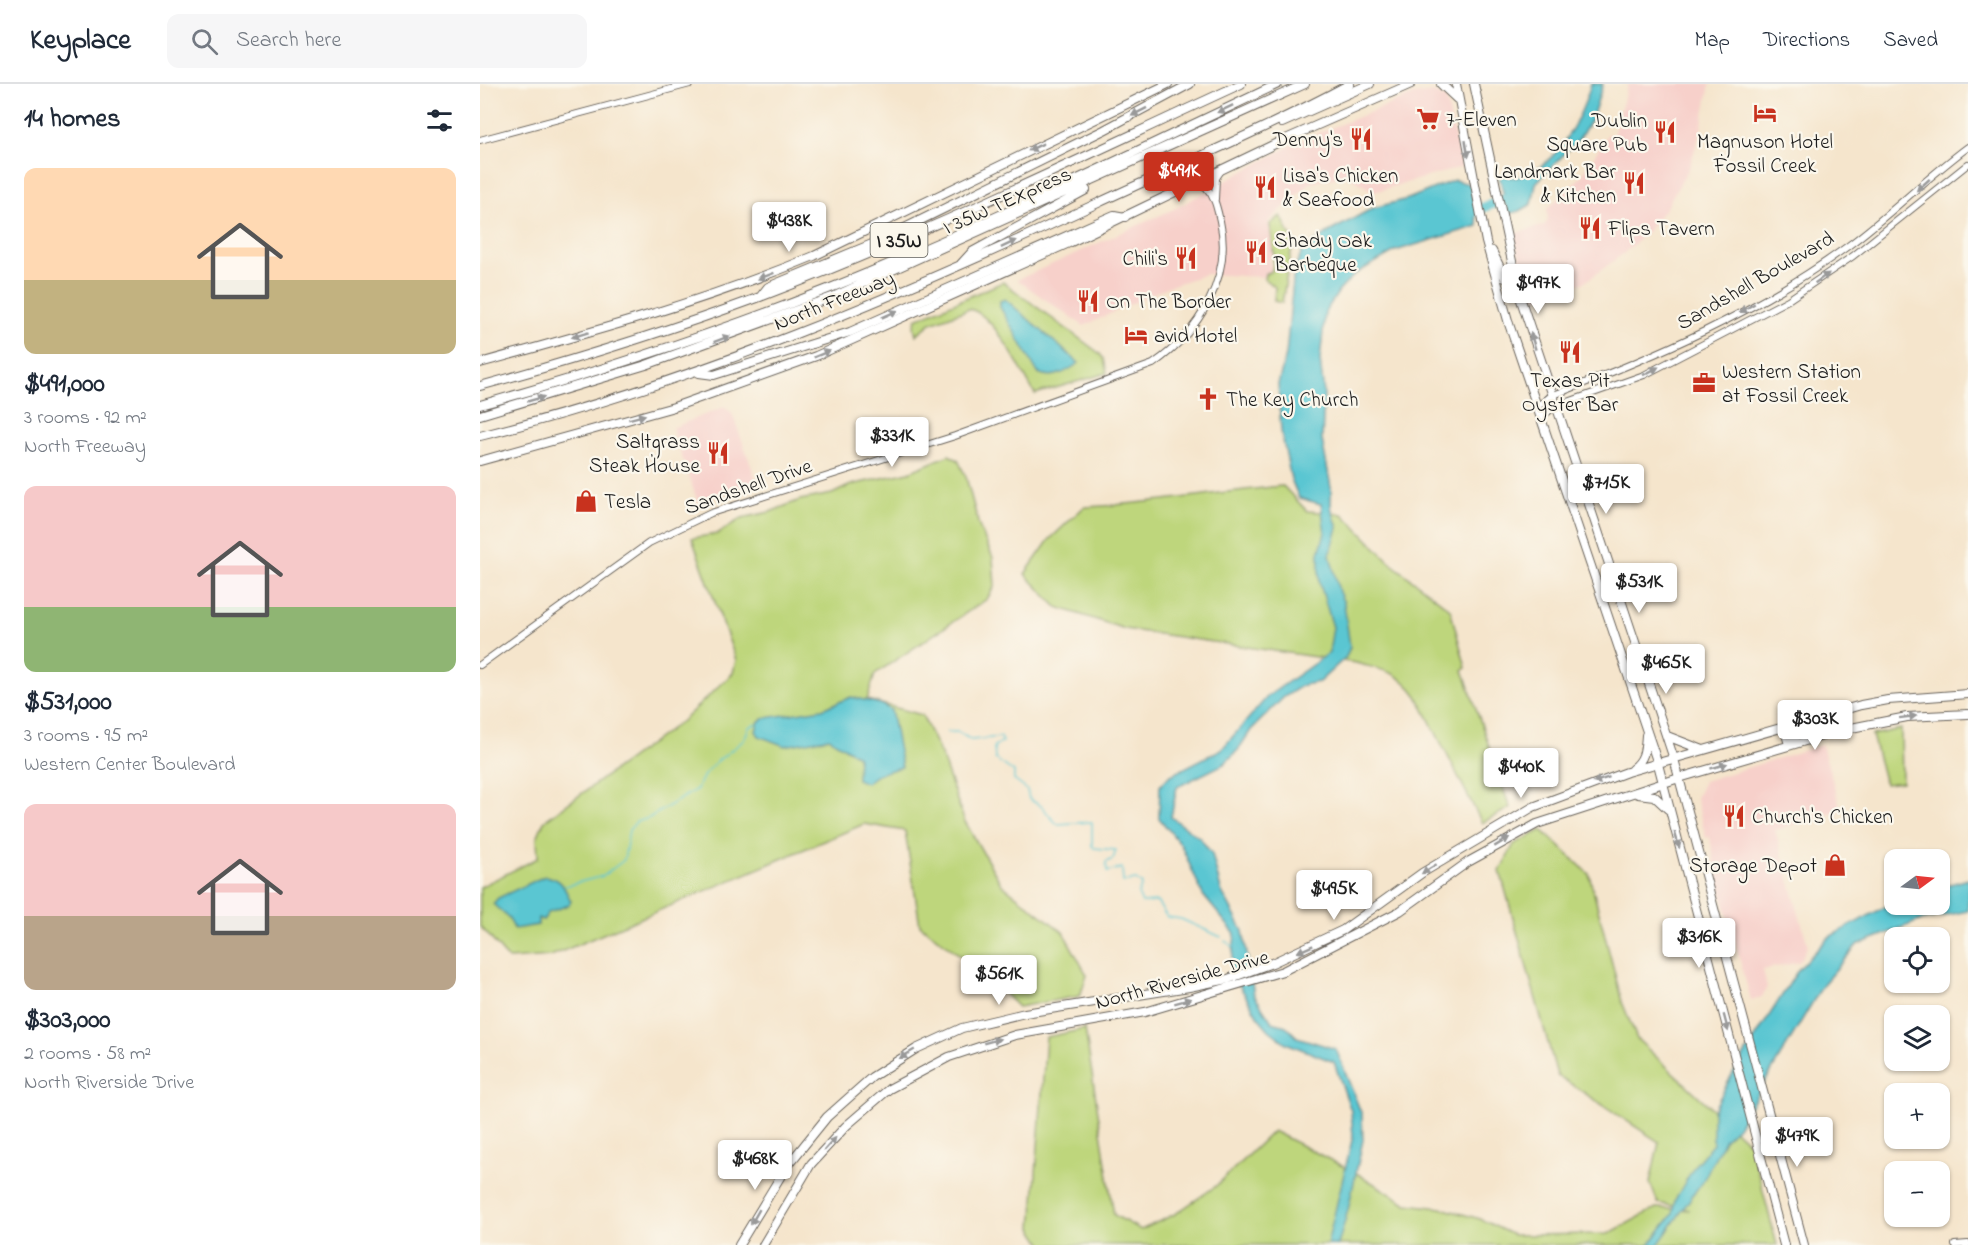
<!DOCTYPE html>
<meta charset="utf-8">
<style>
:root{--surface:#fff;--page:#f6f6f7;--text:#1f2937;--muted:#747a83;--line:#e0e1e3;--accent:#c8321e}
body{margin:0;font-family:"Indie Flower",sans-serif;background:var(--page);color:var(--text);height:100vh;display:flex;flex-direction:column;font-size:22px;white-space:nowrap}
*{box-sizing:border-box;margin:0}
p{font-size:20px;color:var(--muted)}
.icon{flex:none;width:33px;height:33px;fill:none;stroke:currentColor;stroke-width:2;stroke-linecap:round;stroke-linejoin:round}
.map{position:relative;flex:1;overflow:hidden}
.drawer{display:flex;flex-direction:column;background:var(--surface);width:480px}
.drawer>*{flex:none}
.needle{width:39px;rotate:75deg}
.controls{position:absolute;left:1404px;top:765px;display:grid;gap:12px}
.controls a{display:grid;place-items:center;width:66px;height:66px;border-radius:12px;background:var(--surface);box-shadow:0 2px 4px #0004;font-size:30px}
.price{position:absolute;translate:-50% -51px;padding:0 14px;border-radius:6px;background:#fff;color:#222;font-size:20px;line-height:39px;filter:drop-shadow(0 2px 3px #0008)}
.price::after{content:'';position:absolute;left:50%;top:36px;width:18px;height:14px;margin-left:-9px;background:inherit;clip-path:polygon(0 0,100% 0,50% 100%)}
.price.current{background:var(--accent);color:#fff}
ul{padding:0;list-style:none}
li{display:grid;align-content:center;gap:12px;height:318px;padding:0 24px}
li span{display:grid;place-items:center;height:186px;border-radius:12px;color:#555}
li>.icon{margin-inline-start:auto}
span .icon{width:108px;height:108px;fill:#fffc;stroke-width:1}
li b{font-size:26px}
h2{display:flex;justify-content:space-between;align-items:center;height:72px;padding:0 24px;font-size:26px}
header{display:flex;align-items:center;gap:36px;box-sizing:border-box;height:84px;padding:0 30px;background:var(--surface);border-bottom:2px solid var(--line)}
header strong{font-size:28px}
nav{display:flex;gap:33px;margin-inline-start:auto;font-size:21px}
.search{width:420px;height:54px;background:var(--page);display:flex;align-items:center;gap:15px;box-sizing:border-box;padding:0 21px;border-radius:12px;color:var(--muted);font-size:22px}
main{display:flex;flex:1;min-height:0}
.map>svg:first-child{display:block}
</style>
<header>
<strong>Keyplace</strong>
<div class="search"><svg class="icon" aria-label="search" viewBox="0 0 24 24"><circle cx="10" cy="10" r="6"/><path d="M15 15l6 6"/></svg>Search here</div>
<nav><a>Map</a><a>Directions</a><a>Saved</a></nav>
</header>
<main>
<section class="drawer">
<h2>14 homes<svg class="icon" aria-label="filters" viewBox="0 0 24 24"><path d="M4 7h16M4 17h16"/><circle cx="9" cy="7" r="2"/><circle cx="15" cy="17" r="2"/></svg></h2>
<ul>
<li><span style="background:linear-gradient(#ffd9b3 60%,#c2b280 0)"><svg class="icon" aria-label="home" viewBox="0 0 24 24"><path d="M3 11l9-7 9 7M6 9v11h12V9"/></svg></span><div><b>$491,000</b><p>3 rooms · 92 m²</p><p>North Freeway</p></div></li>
<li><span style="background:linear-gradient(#f6c9c9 65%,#8fb573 0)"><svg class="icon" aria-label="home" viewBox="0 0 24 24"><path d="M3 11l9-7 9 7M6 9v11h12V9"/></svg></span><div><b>$531,000</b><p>3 rooms · 95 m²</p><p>Western Center Boulevard</p></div></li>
<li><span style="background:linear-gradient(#f6c9c9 60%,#b9a48a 0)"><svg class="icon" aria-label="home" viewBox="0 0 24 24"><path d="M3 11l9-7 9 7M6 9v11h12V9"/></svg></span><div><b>$303,000</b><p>2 rooms · 58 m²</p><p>North Riverside Drive</p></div></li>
</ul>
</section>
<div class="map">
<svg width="1488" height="1161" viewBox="0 0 1488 1161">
<rect width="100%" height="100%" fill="#fbf7ec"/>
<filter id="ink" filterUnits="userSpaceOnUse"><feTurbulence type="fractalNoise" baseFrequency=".0167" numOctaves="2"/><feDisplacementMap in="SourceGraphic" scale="12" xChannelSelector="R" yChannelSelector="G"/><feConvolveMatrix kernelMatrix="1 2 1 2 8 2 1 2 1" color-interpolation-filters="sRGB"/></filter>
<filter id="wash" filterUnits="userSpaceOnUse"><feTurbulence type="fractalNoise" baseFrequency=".008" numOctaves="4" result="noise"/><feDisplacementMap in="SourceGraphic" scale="24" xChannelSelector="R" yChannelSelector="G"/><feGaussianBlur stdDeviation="1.35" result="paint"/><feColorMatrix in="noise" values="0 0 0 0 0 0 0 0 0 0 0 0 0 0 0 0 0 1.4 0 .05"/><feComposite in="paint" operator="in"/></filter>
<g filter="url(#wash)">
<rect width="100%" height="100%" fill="#f5e5cc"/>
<!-- built -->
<path fill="#f7d0ca" d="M 1148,0 L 1230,0 L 1221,46 L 1209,84 L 1185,125 L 1166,149 L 1144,169 L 1105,198 L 1055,215 L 1053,208 L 1048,209 L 1034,153 L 1037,149 L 1065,141 L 1068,135 L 1067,125 L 1101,93 L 1128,50 L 1133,52 Z
M 953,8 L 966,15 L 982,83 L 894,108 L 867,91 L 830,99 L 788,138 L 794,171 L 789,175 L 791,187 L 782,193 L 726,190 L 687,203 L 604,242 L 537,196 L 696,124 L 819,57 L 933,11 Z
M 244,323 L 252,329 L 277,398 L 218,419 L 192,344 Z
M 1342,661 L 1361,726 L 1295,746 L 1328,862 L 1319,878 L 1283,886 L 1287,903 L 1282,913 L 1271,916 L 1236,790 L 1230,753 L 1226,754 L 1216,714 L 1224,697 Z"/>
<!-- green -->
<path fill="#bed67b" stroke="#6d794c" stroke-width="1.5" d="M 801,132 L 813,157 L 802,219 L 794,217 L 795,203 L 784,195 L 785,190 L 792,187 L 794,171 L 790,140 Z
M 523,198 L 619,269 L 624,275 L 627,289 L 555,310 C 542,288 514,229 489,225 L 451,239 L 436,251 L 434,243 L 436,235 Z
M 469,371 L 478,376 L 486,393 L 499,442 L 513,474 L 515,502 L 507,515 L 395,590 L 387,616 L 442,631 L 462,673 L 484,736 L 521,800 L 583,848 L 607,891 L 600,912 L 538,923 L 505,890 L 440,841 L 425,747 L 384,740 L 71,872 L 29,875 C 18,865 12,853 0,843 L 0,803 L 58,774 L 57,754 L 64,737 L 202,637 L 253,589 L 256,576 L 212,454 L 237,450 L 262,434 L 290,428 L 320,416 L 352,410 L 371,401 L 429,388 Z
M 803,402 L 827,427 L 863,430 L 913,481 L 970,525 L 986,584 L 983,586 L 1030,724 L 1002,739 L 937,612 C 918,586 905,587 876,579 L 645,545 L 577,523 L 545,490 L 569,456 L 604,423 C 671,420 736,408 803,402 Z
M 1421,645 L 1422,698 L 1405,700 L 1392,651 Z
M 1062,746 L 1109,790 L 1142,918 L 1157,955 L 1271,1061 L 1297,1161 L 563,1161 L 552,1144 L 566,953 L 605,945 L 634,1131 L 661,1146 L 695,1130 L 736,1102 L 793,1047 L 878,1090 L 927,1120 L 961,1124 L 1000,1135 L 1033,1151 L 1128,1150 L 1176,1124 L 1210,1126 L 1178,1119 L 1170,1099 L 1179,1058 L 1077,991 L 1020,787 L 1034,760 Z"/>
<!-- water -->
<path fill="#5ac6d2" stroke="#3b7177" stroke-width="1.5" d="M 1111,0 L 1123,0 L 1112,34 L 1099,55 L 1056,99 L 1052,120 L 1040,127 L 1028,130 L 1019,91 C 1025,92 1032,94 1038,93 C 1075,86 1102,33 1111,0 Z
M 974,96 L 990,100 L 998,142 L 915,167 L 875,190 L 859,207 L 845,228 L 840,276 L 844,310 L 842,356 L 851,403 L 851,423 L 858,444 L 850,471 L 859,508 L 864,519 L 870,563 L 866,573 L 839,598 L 823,601 L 804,613 L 771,646 L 758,666 L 744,680 L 697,703 L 691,733 L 720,754 L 732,770 L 741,806 L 763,847 L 774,911 L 792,938 L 806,942 L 817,953 L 856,965 L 882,1031 L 883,1056 L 868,1126 L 858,1161 L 847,1161 L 873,1052 L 871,1027 L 854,978 L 806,959 L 789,946 L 778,933 L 751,887 L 755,850 L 723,811 L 701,761 L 679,734 L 680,702 L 689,692 L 742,665 L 788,612 L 849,569 L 853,543 L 839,497 L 839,469 L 845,449 L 841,420 L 819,414 L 811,395 L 801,347 L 798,300 L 806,271 L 814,186 L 822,168 L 847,149 L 893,124 L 928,115 Z
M 525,215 L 599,279 C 586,288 574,296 558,289 L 520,223 L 520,217 Z
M 371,613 L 401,620 L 411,626 L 422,683 L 398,690 L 386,699 L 377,695 L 378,672 L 349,654 L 305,662 L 279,652 L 276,647 L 279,637 L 286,634 L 342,625 Z
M 65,792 C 83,795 83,802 91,817 L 89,821 L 69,828 L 63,836 L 58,834 L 58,841 L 34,845 L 29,834 L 13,820 L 18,814 Z
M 1488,795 L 1488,827 L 1439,837 L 1377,861 L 1344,899 L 1258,1043 L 1244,1056 L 1224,1095 L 1178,1161 L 1169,1161 L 1193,1130 L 1195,1116 L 1215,1081 L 1233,1060 L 1233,1027 L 1253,989 L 1318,886 L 1349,853 L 1414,818 L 1414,820 L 1460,820 L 1460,803 Z"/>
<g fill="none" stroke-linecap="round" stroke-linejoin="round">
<!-- stream -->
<path stroke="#5ac6d2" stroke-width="1.5" d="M 467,648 L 478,648 L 491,656 L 521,653 L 523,658 L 514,662 L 515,675 L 534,688 L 534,696 L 547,706 L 549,715 L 561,722 L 577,740 L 612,738 L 612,762 L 614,764 L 636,766 L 633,775 L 626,778 L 627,788 L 642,784 L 643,798 L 656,796 L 662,800 L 658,810 L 662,819 L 677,818 L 687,833 L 701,835 L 741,853
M 85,802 L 123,792 L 144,776 L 149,746 L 156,738 L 169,734 L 217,705 L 224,691 L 235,679 L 264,656 L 269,643 L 276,640
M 745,857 L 754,863"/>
<!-- river -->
<path stroke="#5ac6d2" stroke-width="10" d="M 992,128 L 1028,114"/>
</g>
</g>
<g filter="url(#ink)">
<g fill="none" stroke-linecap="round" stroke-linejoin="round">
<!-- minor casing -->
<g stroke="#68625a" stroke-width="8">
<path id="minor" d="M 0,56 L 210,0
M 735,115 L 736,94 L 742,85
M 1057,323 L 1071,312 C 1174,273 1278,228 1368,162 C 1410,131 1446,94 1488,63
M 1060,334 L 1074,323 L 1164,291 L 1308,216 L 1373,172 L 1488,80
M 0,581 L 169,459 L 231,429 L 475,352 L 673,280 C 718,249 753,194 740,137 C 737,124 735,113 726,103 L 714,99
M 1475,1161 L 1488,1160"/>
</g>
<!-- major casing -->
<g stroke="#68625a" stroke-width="10">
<path id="major" d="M 961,0 L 977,15
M 976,0 L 1006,158 L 1029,240 L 1178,680 L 1304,1161
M 994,0 L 1039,210 L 1194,675 L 1324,1161
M 1012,167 L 1025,194 L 1035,194
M 0,279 C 113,248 226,217 334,172 L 688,0
M 0,377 L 194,323 L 336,272 L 589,159 L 799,58 L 931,0
M 1310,640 L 1316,659
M 1304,642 L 1309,661
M 1187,652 L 1223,666
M 1152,685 C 1165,676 1165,665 1166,651
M 1158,710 L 1174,712 L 1188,725
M 259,1161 L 305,1085 L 347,1033 L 392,993 L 436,965 L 482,944 L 545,929 L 709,903 L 748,895 L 792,879 L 863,846 L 942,789 L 1053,723 L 1147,688 L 1381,621 L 1408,616 L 1488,610
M 283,1161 L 331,1080 L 366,1042 L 409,1005 L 469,973 L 535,951 L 665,928 L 803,887 L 920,827 L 988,778 L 1057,740 L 1199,694 L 1366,645 L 1427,633 L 1488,630"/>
</g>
<!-- highway casing -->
<g stroke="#68625a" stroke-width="10">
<path id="highway" d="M 802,39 L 890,0
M 481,180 L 492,168 L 606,106
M 281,212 L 288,203 L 392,160 L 624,46 L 710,0
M 219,289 L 234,291 L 370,248 L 634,131 L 645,133
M 0,302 C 94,276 188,247 280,213 C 444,151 602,73 761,0
M 0,321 C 118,288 234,250 348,205 C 501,144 649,70 798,0
M 0,331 L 166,281 L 355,212 L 825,0
M 0,352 C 215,299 417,212 618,119 C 702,80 788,44 870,0"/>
</g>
<!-- minor -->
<use href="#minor" stroke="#fff" stroke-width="6"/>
<!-- major -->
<use href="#major" stroke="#fff" stroke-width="8"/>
<!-- highway -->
<use href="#highway" stroke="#fff" stroke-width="8"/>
</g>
<!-- one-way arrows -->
<defs><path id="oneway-solid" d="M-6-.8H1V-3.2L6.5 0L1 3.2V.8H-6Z" transform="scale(1.5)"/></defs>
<g fill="#999">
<use href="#oneway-solid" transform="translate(745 25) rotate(155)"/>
<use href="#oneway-solid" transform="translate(659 28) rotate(153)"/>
<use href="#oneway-solid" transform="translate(556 63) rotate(154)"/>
<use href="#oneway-solid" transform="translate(987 65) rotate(80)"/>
<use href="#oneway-solid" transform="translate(1443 101) rotate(138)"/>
<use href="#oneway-solid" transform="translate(529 160) rotate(-25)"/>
<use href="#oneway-solid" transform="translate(286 192) rotate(159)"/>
<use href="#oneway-solid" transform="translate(1342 194) rotate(-35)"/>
<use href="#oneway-solid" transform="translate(1267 224) rotate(150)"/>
<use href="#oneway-solid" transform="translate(410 230) rotate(-24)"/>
<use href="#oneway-solid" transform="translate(100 251) rotate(163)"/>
<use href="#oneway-solid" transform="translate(242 255) rotate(-20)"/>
<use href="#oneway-solid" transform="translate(1053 257) rotate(-107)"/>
<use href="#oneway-solid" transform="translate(342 270) rotate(-22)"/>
<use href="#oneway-solid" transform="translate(1171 287) rotate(-27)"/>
<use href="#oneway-solid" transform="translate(56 315) rotate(-16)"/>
<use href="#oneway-solid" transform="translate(157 333) rotate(-15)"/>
<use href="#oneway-solid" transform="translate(1428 633) rotate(-7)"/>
<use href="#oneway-solid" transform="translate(1239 682) rotate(-17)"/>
<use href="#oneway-solid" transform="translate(1121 696) rotate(162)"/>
<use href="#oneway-solid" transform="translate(1197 756) rotate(74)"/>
<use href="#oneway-solid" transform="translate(1022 758) rotate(-31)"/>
<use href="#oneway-solid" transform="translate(949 785) rotate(148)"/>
<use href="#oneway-solid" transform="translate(825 865) rotate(156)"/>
<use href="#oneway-solid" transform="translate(703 917) rotate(-15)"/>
<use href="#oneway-solid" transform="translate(1246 939) rotate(75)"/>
<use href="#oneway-solid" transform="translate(512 957) rotate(-15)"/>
<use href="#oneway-solid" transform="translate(427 970) rotate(150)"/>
<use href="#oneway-solid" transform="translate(350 1060) rotate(-48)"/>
<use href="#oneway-solid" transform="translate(275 1133) rotate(120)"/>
</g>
</g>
<!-- icons -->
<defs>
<g id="hotel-bare" transform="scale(1.8)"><path d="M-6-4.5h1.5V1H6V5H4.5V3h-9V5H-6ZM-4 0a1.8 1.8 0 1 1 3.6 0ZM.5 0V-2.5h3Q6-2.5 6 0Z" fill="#c8321e" stroke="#fbf7ec" stroke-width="2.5" paint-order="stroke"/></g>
<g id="supermarket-bare" transform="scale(1.8)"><path d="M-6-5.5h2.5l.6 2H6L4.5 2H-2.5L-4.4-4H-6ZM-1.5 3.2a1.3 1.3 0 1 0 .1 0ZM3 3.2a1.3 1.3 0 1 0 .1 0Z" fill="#c8321e" stroke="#fbf7ec" stroke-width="2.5" paint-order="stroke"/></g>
<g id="restaurant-bare" transform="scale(1.8)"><path d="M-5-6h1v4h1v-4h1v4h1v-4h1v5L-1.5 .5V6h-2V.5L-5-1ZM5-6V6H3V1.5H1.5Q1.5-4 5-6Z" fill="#c8321e" stroke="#fbf7ec" stroke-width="2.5" paint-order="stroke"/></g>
<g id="office-bare" transform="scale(1.8)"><path d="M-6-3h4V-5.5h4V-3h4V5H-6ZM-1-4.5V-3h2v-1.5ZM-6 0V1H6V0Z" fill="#c8321e" stroke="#fbf7ec" stroke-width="2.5" paint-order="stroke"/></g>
<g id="church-bare" transform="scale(1.8)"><path d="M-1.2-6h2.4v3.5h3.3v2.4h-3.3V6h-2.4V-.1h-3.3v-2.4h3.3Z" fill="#c8321e" stroke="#fbf7ec" stroke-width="2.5" paint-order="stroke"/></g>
<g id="shop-bare" transform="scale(1.8)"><path d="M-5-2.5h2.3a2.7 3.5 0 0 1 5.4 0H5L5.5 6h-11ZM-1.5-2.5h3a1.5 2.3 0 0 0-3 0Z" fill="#c8321e" stroke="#fbf7ec" stroke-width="2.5" paint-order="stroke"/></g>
</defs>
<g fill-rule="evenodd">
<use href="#hotel-bare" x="1285" y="29"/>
<use href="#supermarket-bare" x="948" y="35"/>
<use href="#restaurant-bare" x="1185" y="48"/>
<use href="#restaurant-bare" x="881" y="55"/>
<use href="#restaurant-bare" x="1154" y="99"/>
<use href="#restaurant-bare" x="785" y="103"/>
<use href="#restaurant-bare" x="1110" y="144"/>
<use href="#restaurant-bare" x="776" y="168"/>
<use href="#restaurant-bare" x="706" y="174"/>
<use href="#restaurant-bare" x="608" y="217"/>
<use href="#hotel-bare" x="656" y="251"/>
<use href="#restaurant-bare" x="1090" y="268"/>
<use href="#office-bare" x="1224" y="299"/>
<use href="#church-bare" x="728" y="315"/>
<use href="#restaurant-bare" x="238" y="369"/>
<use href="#shop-bare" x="106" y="417"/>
<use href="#restaurant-bare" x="1254" y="732"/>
<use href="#shop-bare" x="1355" y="781"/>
</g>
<g text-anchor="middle" stroke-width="4.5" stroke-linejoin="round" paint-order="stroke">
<!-- shield labels -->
<rect fill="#fbf7ec" stroke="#5f5e5a" stroke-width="1.5" x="390.5" y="139" width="57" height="34" rx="4.5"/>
<g font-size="20" font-weight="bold" fill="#1c1c1c">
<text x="419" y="163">I 35W</text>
</g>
<!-- poi labels -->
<g font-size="21" fill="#1c1c1c" stroke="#fbf7ec" text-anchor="start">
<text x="966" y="42">7-Eleven</text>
<text x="1167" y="43" text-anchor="end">Dublin<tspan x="1167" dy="24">Square Pub</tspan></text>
<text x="863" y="62" text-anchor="end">Denny's</text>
<text x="1285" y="64" text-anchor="middle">Magnuson Hotel<tspan x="1285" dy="24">Fossil Creek</tspan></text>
<text x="1136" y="94" text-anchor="end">Landmark Bar<tspan x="1136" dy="24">&amp; Kitchen</tspan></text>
<text x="803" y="98">Lisa's Chicken<tspan x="803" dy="24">&amp; Seafood</tspan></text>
<text x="1128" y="151">Flips Tavern</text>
<text x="794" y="163">Shady Oak<tspan x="794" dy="24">Barbeque</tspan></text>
<text x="688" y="181" text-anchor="end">Chili's</text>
<text x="626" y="224">On The Border</text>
<text x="674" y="258">avid Hotel</text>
<text x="1242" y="294">Western Station<tspan x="1242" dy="24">at Fossil Creek</tspan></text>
<text x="1090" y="303" text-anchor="middle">Texas Pit<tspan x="1090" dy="24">Oyster Bar</tspan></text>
<text x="746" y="322">The Key Church</text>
<text x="220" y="364" text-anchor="end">Saltgrass<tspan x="220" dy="24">Steak House</tspan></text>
<text x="124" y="424">Tesla</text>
<text x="1272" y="739">Church's Chicken</text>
<text x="1337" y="788" text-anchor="end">Storage Depot</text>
</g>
<!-- street labels -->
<g font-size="21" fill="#1c1c1c" stroke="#fbf7ec">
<text transform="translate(527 116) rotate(-24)" y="7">I 35W TEXpress</text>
<text transform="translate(1275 196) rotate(-30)" y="7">Sandshell Boulevard</text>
<text transform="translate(354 216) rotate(-22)" y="7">North Freeway</text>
<text transform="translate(268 402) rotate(-19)" y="7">Sandshell Drive</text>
<text transform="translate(702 895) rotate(-15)" y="7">North Riverside Drive</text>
</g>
</g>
</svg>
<div class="controls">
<a><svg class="needle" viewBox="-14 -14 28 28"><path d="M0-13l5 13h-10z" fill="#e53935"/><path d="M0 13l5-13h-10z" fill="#747a83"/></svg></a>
<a><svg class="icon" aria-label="locate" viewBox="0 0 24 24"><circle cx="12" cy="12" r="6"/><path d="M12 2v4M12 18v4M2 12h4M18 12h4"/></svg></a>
<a><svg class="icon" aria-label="layers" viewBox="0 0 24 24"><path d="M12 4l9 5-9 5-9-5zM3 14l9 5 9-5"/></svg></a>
<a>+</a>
<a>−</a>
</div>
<b class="price current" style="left:699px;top:119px">$491K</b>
<b class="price" style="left:309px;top:169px">$438K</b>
<b class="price" style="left:1058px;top:231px">$497K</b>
<b class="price" style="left:412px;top:384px">$331K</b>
<b class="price" style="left:1126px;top:431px">$715K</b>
<b class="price" style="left:1159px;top:530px">$531K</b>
<b class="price" style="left:1186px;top:611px">$465K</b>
<b class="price" style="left:1335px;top:667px">$303K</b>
<b class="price" style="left:1041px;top:715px">$440K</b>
<b class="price" style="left:854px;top:837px">$495K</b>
<b class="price" style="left:1219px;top:885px">$316K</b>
<b class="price" style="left:519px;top:922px">$561K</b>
<b class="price" style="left:1317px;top:1084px">$479K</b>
<b class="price" style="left:275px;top:1107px">$468K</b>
</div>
</main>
